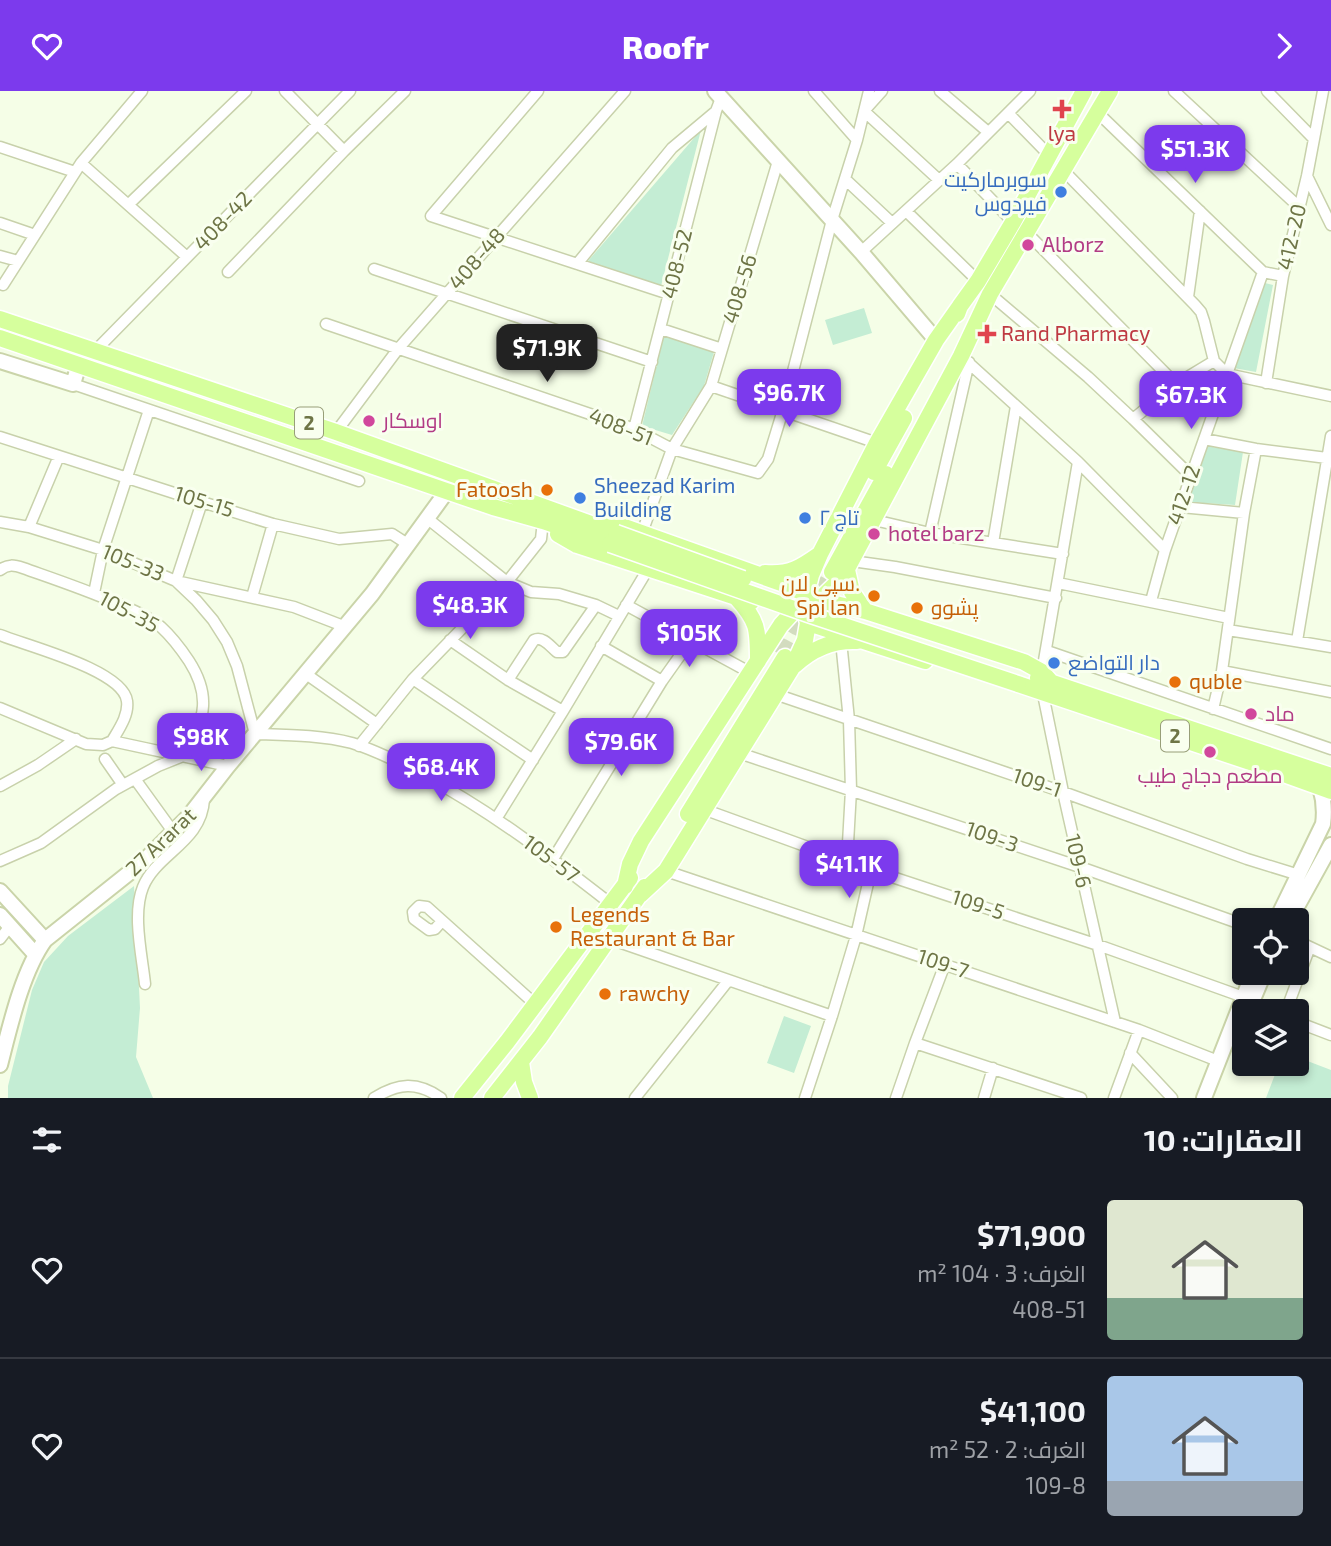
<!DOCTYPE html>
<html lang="ar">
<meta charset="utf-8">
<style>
:root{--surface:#171b24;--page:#242831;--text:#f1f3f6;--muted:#9ea1a6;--line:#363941;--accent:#7c3aed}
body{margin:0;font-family:"Exo 2",Cairo,sans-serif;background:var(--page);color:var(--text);direction:rtl;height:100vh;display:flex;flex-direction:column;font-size:26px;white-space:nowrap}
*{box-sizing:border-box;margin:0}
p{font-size:23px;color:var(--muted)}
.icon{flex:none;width:38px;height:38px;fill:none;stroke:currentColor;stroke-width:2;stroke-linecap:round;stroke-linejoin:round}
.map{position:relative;height:1007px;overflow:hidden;direction:ltr}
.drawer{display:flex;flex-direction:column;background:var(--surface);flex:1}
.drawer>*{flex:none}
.tools{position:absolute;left:1232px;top:817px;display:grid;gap:14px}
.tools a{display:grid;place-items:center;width:77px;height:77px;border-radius:7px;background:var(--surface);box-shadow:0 4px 10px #0003;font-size:35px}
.price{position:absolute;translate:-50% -60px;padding:0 16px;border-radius:14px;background:var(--accent);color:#fff;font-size:23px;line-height:46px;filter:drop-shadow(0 2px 4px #0008)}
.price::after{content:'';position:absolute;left:50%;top:42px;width:21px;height:16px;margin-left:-10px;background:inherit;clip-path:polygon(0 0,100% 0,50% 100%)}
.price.current{background:#222;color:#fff}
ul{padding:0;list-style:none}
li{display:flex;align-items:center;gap:21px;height:175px;padding:0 28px}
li+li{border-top:2px solid var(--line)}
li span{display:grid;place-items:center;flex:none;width:196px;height:140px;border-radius:7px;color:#555}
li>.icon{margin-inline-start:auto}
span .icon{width:84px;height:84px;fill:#fffc;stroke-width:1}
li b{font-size:30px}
h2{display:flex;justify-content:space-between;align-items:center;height:84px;padding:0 28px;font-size:30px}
header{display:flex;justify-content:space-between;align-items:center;height:91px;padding:0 28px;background:var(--accent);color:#fff;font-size:32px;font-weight:800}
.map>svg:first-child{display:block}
</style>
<header><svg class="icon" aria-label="forward" viewBox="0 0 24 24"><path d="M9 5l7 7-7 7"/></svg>Roofr<svg class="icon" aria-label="heart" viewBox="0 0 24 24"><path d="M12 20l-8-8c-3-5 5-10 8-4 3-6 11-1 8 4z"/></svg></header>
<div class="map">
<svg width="1331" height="1007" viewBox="0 0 1331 1007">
<rect width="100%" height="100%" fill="#f5fee7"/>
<!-- green -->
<path fill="#c4edd4" d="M 701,39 L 661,195 L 588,170 Z
M 1265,192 L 1273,194 L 1256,281 L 1234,277 Z
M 864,217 L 872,242 L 833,254 L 825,229 Z
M 664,244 L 714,261 L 704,295 L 672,344 L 642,335 Z
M 1206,355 L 1243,361 L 1235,414 L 1188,411 Z
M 134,795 L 140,917 L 136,966 L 153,1007 L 8,1007 L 8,995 L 32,899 L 44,871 L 68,845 Z
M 784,925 L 811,935 L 794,982 L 767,972 Z
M 1297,966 L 1331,979 L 1331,1007 L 1266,1007 L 1279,973 L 1297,973 Z"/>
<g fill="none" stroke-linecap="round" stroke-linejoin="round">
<!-- primary-tunnel -->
<path stroke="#d3dcbf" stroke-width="16" stroke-dasharray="16 8" stroke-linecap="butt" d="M 774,560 L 792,530
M 785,566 L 832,481"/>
<!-- street casing -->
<g stroke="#c8d1ab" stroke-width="13">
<path id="street" d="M 285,0 L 344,60
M 538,0 L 431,125 L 669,203
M 814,0 L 857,49
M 882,0 L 864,20 L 939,89
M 940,0 L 988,41
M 1174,0 L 1299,116
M 1267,0 L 1314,48
M 1097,21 L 1263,181 L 1283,185
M 1008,22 L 1049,64
M 0,56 L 75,81
M 81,72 L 187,166
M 957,73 L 1013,131
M 1063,79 L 1195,214 L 1201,221 L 1204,230 L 1214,270 L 1227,283 L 1331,305
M 1307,85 L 1331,134
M 845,88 L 892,132
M 129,113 L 246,0
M 906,120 L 978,190
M 0,132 L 35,144
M 1026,141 L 1176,293
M 861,161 L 957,73 L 1030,0
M 0,165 L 18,170
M 577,173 L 672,57 L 715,21
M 374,178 L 652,271
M 228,181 L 344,60 L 405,0
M 3,194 L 81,72 L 142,0
M 990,203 L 1088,286 L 1133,328 L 1191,385
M 1188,206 L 1200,120
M 326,233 L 634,338 L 672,358 L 758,382 L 768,368 L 783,319 L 832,129 L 857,49 L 869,0
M 661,238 L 722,258
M 95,260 L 350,0
M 961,265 L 1078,371 L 1165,459
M 1266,292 L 1283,185 L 1307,85 L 1323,0
M 73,293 L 359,390
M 711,295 L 877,352
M 1133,328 L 1176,293 L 1214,270
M 634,338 L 716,20 L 721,7
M 336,341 L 398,258 L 625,0
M 0,346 L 202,411 L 273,433 L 339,448 L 392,443 L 409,454
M 1204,348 L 1256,358 L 1327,367
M 202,411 L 176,490 L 294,516 L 346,536
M 1181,416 L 1244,422
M 428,428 L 507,491 L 531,501 L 559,503 L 596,514 L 619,525
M 874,429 L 930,442 L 1063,463
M 0,431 L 29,436 L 103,459 L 176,490 L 196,509 L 213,529 L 227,551 L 237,575 L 255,643 C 287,644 321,644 352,652 C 378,660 401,672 425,685 C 492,721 552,767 611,813
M 29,436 L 59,365
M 642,442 L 672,358 L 711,295 L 778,70
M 930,442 L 969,271
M 993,452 L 1016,315
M 852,470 L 895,476 L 1056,507
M 0,479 C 8,473 14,474 23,477 C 54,488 84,498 114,511 C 130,518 148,525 161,536 C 172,546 181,558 189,570 C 198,584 204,598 203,615 C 202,633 192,649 183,665
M 1058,492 L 1229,527
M 94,502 L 103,459 L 149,319
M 252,506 L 273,433
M 1151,510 L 1165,459 L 1263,181
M 626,514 L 751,582
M 1228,539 L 1331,556
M 0,544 C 27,555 123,579 127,610 C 129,624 119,638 112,650
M 450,549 L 508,589 L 563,620
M 841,550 L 849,629 L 851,699 L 847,770
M 1297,550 L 1331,345
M 601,555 L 662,590
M 1047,560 L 1331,658
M 1222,580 L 1331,601
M 1042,581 L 1078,371
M 306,583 L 377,633
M 413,588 L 533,669
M 508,589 L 534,549 C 543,545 550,555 557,561 L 563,561 L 596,514
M 775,603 L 1063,701 L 1247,768 L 1299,784
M 1044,608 L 1063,701 L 1115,931
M 0,617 L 86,653 L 103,654 L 112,650 L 228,675
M 1213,618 L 1222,580 L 1244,422 L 1256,358
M 359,655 L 413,588 L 507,491 L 541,448 L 543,430
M 739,662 L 1080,776 L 1244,834
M 105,668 L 123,694
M 135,688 L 174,742
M 0,695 L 38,674 L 76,648
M 703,718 L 871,779 L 1098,854 L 1249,908
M 496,728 L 563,620 L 648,478
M 553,768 L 662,590 L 691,549
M 0,770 L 41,752 L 116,698 L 158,675 L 183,665
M 666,780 L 1139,939 L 1218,970
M 442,830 L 435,838 L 429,839 L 414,828 L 413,821 L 419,815 L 427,816 L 535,913
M 0,848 L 10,835
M 610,848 L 832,925
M 1297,850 L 1331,866
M 145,893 C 142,864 132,823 143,796 C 157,762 202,751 204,708
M 1251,913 L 1270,920
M 1286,920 L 1308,861
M 1297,931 L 1331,944
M 915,952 L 1081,1007
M 1130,962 L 1172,1007
M 374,1007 C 398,992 417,990 441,1007
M 635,1007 L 728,890
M 805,1007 L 832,925 L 856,845 L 871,779
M 896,1007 L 915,952 L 945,873
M 984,1007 L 993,977
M 1114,1007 L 1139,939"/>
</g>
<!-- secondary casing -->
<g stroke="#cad4a9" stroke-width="18">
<path id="secondary" d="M 715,0 L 861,161 L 936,249
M 0,270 L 73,293 L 79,273
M 0,800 L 45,849
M 0,824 L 35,863
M 1276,830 L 1323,733 C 1325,719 1324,709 1320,696
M 1289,830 L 1331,754
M 1254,906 L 1264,882
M 0,974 C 10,935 22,881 45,849 L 144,770 L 189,725 L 228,675 L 372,503 L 447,400
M 1204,1007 L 1253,882"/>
</g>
<!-- primary casing -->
<g stroke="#fff" stroke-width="19">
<path id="primary" d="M 957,223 L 960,215 L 978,190 L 1013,131 L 1084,0
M 0,228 L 336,341 L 616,442
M 0,247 L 493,416 L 543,430 L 610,453
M 874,381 L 904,327
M 605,429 L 784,493 L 806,503
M 558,443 L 577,454 L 751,511
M 847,479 L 852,501 L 865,520
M 832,481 L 886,383
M 765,482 C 790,484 800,477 820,463
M 736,506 C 758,530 758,538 758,570
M 819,509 L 865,520 L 1024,571 L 1042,581 L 1050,590
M 808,532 L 925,570
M 795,574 C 812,558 833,549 857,550
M 1038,587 L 1331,685
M 1018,593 L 1256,673 L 1331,700
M 688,723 L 785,566
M 625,795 L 630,773 L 641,750 L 781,534 L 791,523 L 805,514 L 819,509 L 842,487 L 961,265 L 990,203 L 1110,0
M 640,804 L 666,780 L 793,575 L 805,549 L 808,532 L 805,520 L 805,508 L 811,484 L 820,463 L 877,352 L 936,249 L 960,215
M 521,971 L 524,991 L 530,1007
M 462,1007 L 507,951 L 630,787
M 492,1007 L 540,946 L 645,796"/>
</g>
<!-- street -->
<use href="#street" stroke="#fff" stroke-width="10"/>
<!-- secondary -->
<use href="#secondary" stroke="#fff" stroke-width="14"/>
<!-- primary -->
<use href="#primary" stroke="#d6ff9d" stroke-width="16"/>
<!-- primary-bridge casing -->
<g stroke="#fff" stroke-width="19" stroke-linecap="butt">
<path id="primary-bridge" d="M 616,442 L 743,488
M 610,453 L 808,523 L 1018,593"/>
</g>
<!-- primary-bridge -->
<use href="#primary-bridge" stroke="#d6ff9d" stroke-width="16"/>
</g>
<!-- markers -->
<g fill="#e0444e" stroke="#f9ffef" stroke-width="2.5">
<path d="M1058.5 7.5h7v7h7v7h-7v7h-7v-7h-7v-7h7z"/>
<path d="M983.5 232.5h7v7h7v7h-7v7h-7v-7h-7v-7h7z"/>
</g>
<g fill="#3f7fe0" stroke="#f9ffef" stroke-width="2.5">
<circle cx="1061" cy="101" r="7"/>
<circle cx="580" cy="407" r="7"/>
<circle cx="805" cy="427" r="7"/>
<circle cx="1054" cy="572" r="7"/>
</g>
<g fill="#d1479c" stroke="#f9ffef" stroke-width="2.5">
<circle cx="1028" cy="154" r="7"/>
<circle cx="369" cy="330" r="7"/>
<circle cx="874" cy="443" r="7"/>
<circle cx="1251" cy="623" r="7"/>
<circle cx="1210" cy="661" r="7"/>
</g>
<g fill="#e8710a" stroke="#f9ffef" stroke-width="2.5">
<circle cx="547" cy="399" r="7"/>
<circle cx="874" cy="505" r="7"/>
<circle cx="917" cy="517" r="7"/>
<circle cx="1175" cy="591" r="7"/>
<circle cx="556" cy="836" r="7"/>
<circle cx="605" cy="903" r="7"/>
</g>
<g text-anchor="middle" stroke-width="6" stroke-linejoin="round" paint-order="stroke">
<!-- shield labels -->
<g fill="#f9ffef" stroke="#989e79" stroke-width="2">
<rect x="295" y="316.5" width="28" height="31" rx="5"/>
<rect x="1161" y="629.5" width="28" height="31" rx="5"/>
</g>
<g font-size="19" font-weight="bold" fill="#6e7546">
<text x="309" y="339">2</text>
<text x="1175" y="652">2</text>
</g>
<!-- health labels -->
<g font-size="21" fill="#be3a42" stroke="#f9ffef">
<text x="1062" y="50">lya</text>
<text x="1001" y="250" text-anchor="start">Rand Pharmacy</text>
</g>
<!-- shop labels -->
<g font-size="21" fill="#366cbe" stroke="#f9ffef" text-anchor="start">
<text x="1047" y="96" text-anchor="end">سوبرمارکیت<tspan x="1047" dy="24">فیردوس</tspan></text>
<text x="594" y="402">Sheezad Karim<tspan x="594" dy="24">Building</tspan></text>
<text x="819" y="434">تاج ٢</text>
<text x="1068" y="579">دار التواضع</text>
</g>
<!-- street labels -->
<g font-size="21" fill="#6e7546" stroke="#f9ffef">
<text transform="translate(223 130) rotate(-46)" y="7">408-42</text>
<text transform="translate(1292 146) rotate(-77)" y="7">412-20</text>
<text transform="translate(477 168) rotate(-49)" y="7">408-48</text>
<text transform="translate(677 173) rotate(-76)" y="7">408-52</text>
<text transform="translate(740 198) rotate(-73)" y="7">408-56</text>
<text transform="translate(621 336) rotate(22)" y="7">408-51</text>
<text transform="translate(1184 404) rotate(-71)" y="7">412-12</text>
<text transform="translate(204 411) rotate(17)" y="7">105-15</text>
<text transform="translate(133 472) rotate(22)" y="7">105-33</text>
<text transform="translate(129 521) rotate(28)" y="7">105-35</text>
<text transform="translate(1037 692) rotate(19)" y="7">109-1</text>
<text transform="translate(992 746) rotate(19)" y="7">109-3</text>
<text transform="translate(161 751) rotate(-44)" y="7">27 Ararat</text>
<text transform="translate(551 768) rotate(37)" y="7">105-57</text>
<text transform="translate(1078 770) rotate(77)" y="7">109-6</text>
<text transform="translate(978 814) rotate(18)" y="7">109-5</text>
<text transform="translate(943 873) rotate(18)" y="7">109-7</text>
</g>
<!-- hotel labels -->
<g font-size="21" fill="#b23c85" stroke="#f9ffef" text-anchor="start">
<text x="1042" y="161">Alborz</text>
<text x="383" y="337">اوسكار</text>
<text x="888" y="450">hotel barz</text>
<text x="1265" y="630">ماد</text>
<text x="1210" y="692" text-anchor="middle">مطعم دجاج طيب</text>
</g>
<!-- food labels -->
<g font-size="21" fill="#c56008" stroke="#f9ffef" text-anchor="start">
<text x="533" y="406" text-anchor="end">Fatoosh</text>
<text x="860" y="500" text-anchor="end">سپی لان.<tspan x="860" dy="24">Spi lan</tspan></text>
<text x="931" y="524">پشوو</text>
<text x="1189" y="598">quble</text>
<text x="570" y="831">Legends<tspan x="570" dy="24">Restaurant &amp; Bar</tspan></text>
<text x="619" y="910">rawchy</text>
</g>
</g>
</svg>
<div class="tools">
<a><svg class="icon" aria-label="locate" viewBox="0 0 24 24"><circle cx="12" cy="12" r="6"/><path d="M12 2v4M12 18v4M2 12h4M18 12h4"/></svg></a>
<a><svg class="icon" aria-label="layers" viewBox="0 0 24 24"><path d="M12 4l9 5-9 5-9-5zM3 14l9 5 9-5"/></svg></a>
</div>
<b class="price" style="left:1195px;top:94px">$51.3K</b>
<b class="price current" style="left:547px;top:293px">$71.9K</b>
<b class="price" style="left:789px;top:338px">$96.7K</b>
<b class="price" style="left:1191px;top:340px">$67.3K</b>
<b class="price" style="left:470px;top:550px">$48.3K</b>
<b class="price" style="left:689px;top:578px">$105K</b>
<b class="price" style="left:201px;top:682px">$98K</b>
<b class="price" style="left:621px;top:687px">$79.6K</b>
<b class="price" style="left:441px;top:712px">$68.4K</b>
<b class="price" style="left:849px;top:809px">$41.1K</b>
</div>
<section class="drawer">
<h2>العقارات: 10<svg class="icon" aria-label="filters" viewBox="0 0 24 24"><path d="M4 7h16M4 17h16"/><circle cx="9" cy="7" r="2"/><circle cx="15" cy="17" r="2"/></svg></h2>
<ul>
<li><span style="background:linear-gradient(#dfe7d0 70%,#7fa58c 0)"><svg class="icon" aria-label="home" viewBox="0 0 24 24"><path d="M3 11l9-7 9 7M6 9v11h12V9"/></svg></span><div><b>$71,900</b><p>الغرف: 3 · 104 m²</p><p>408-51</p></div><svg class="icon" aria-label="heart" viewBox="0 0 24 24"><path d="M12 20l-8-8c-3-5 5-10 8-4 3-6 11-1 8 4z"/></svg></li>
<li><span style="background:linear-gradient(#a9c7e8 75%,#9aa5b1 0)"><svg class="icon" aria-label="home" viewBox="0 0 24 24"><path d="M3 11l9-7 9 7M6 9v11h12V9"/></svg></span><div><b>$41,100</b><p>الغرف: 2 · 52 m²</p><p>109-8</p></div><svg class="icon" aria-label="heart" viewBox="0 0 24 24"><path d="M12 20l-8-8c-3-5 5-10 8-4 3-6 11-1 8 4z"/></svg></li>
</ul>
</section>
